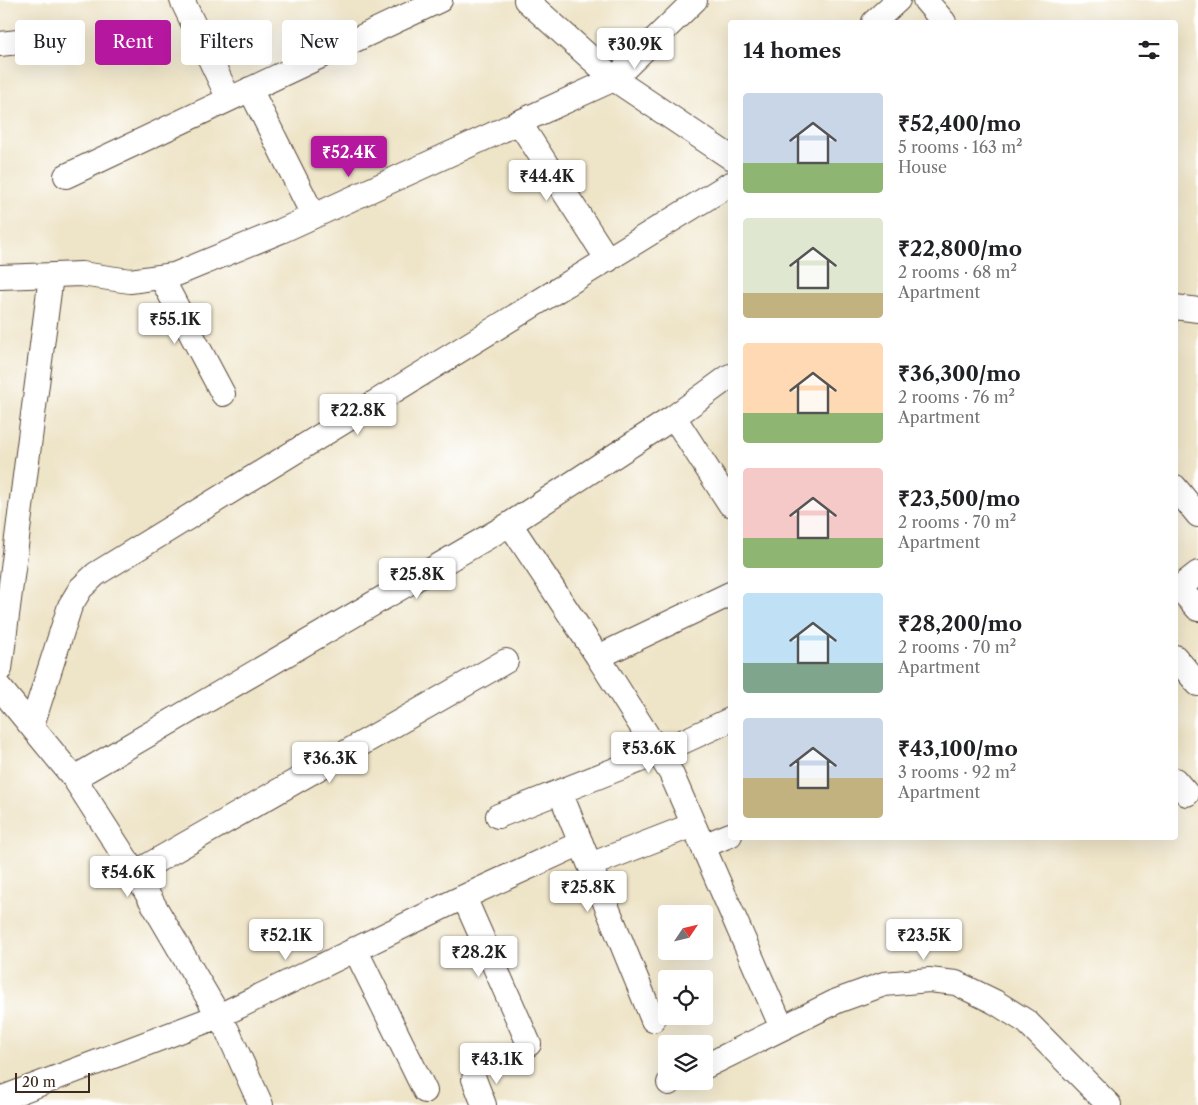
<!DOCTYPE html>
<meta charset="utf-8">
<style>
:root{--surface:#fff;--page:#f6f6f6;--text:#202124;--muted:#757577;--accent:#b5179e}
body{margin:0;font-family:"Libre Caslon Text",serif;background:var(--page);color:var(--text);height:100vh;display:flex;flex-direction:column;font-size:19px;white-space:nowrap}
*{box-sizing:border-box;margin:0}
p{font-size:16px;color:var(--muted)}
.icon{flex:none;width:28px;height:28px;fill:none;stroke:currentColor;stroke-width:2;stroke-linecap:round;stroke-linejoin:round}
.map{position:relative;flex:1;overflow:hidden}
.side{position:absolute;left:728px;top:20px;width:450px;height:820px;display:flex;flex-direction:column;background:var(--surface);border-radius:5px;box-shadow:0 5px 20px #0002}
.side>*{flex:none}
.hud{position:absolute;left:15px;top:20px;width:475px;height:45px;display:flex;gap:10px}
.needle{width:32px;rotate:55deg}
.tools{position:absolute;left:658px;top:905px;display:grid;gap:10px}
.tools a{display:grid;place-items:center;width:55px;height:55px;border-radius:5px;background:var(--surface);box-shadow:0 5px 20px #0002;font-size:25px}
.scale{position:absolute;left:15px;bottom:12px;width:75px;box-sizing:border-box;padding-left:5px;border:2px solid #3b2a1e;border-top:0;font-size:14px;line-height:18px;white-space:nowrap;color:#3b2a1e;-webkit-text-stroke:4px #fff;paint-order:stroke}
.price{position:absolute;translate:-50% -42px;padding:0 11px;border-radius:5px;background:#fff;color:#222;font-size:16px;line-height:32px;filter:drop-shadow(0 1px 2px #0008)}
.price::after{content:'';position:absolute;left:50%;top:30px;width:15px;height:11px;margin-left:-8px;background:inherit;clip-path:polygon(0 0,100% 0,50% 100%)}
.price.active{background:var(--accent);color:#fff}
ul{padding:0;list-style:none}
li{display:flex;align-items:center;gap:15px;height:125px;padding:0 15px}
li span{display:grid;place-items:center;flex:none;width:140px;height:100px;border-radius:5px;color:#555}
li>.icon{margin-inline-start:auto}
span .icon{width:60px;height:60px;fill:#fffc;stroke-width:1}
li b{font-size:21px}
h2{display:flex;justify-content:space-between;align-items:center;height:60px;padding:0 15px;font-size:21px}
.pill{padding:0 18px;border-radius:5px;background:var(--surface);box-shadow:0 5px 20px #0002;font-size:18px;line-height:45px}
.pill.active{background:var(--accent);color:#fff}
.map>svg:first-child{display:block}
</style>
<div class="map">
<svg width="1198" height="1105" viewBox="0 0 1198 1105">
<rect width="100%" height="100%" fill="#fff"/>
<filter id="ink" filterUnits="userSpaceOnUse"><feTurbulence type="fractalNoise" baseFrequency=".02" numOctaves="2"/><feDisplacementMap in="SourceGraphic" scale="10" xChannelSelector="R" yChannelSelector="G"/><feConvolveMatrix kernelMatrix="1 2 1 2 8 2 1 2 1" color-interpolation-filters="sRGB"/></filter>
<filter id="wash" filterUnits="userSpaceOnUse"><feTurbulence type="fractalNoise" baseFrequency=".0096" numOctaves="4" result="noise"/><feDisplacementMap in="SourceGraphic" scale="20" xChannelSelector="R" yChannelSelector="G"/><feGaussianBlur stdDeviation="1.12" result="paint"/><feColorMatrix in="noise" values="0 0 0 0 0 0 0 0 0 0 0 0 0 0 0 0 0 1.4 0 .05"/><feComposite in="paint" operator="in"/></filter>
<g filter="url(#wash)">
<rect width="100%" height="100%" fill="#eee4c8"/>
</g>
<g filter="url(#ink)">
<g fill="none" stroke-linecap="round" stroke-linejoin="round">
<!-- minor casing -->
<g stroke="#564638" stroke-width="26">
<path id="minor" d="M 182,0 L 229,99
M 526,0 L 614,79 L 730,157
M 925,0 L 944,22
M 874,22 L 898,0
M 0,44 L 27,41
M 250,89 L 313,215
M 519,122 L 608,260
M 66,176 L 440,0
M 0,277 L 81,274 L 130,281 L 174,275 L 281,231 L 614,79 L 695,0
M 161,277 L 223,394
M 1175,307 L 1198,310
M 674,417 L 730,504
M 1175,487 L 1198,515
M 510,524 L 598,657 L 671,773 L 782,1028
M 1179,588 L 1198,609
M 1175,591 L 1198,573
M 598,657 L 730,594
M 1175,657 L 1198,684
M 0,669 L 51,276
M 0,688 L 74,778 L 135,873 L 227,1030 L 261,1105
M 32,725 L 70,606 L 81,588 L 96,574 L 730,184
M 74,778 L 510,524 L 674,417 L 730,376
M 1175,780 L 1187,794
M 560,792 L 653,1020
M 498,816 L 658,753 L 730,720
M 703,846 L 730,835
M 590,865 L 693,825
M 135,873 L 506,661
M 464,897 L 529,1044
M 355,949 L 425,1091
M 704,1067 L 837,1001 L 884,984 L 929,980 L 956,983 L 995,1002 L 1027,1022 L 1109,1105
M 474,1079 L 484,1105
M 669,1083 L 672,1081
M 0,1099 L 219,1016 L 455,901 L 581,843"/>
</g>
<!-- minor -->
<use href="#minor" stroke="#fff" stroke-width="24"/>
</g>
</g>
</svg>
<div class="tools">
<a><svg class="needle" viewBox="-14 -14 28 28"><path d="M0-13l5 13h-10z" fill="#e53935"/><path d="M0 13l5-13h-10z" fill="#757577"/></svg></a>
<a><svg class="icon" aria-label="locate" viewBox="0 0 24 24"><circle cx="12" cy="12" r="6"/><path d="M12 2v4M12 18v4M2 12h4M18 12h4"/></svg></a>
<a><svg class="icon" aria-label="layers" viewBox="0 0 24 24"><path d="M12 4l9 5-9 5-9-5zM3 14l9 5 9-5"/></svg></a>
</div>
<div class="scale">20 m</div>
<b class="price" style="left:635px;top:70px">₹30.9K</b>
<b class="price active" style="left:349px;top:178px">₹52.4K</b>
<b class="price" style="left:547px;top:202px">₹44.4K</b>
<b class="price" style="left:175px;top:345px">₹55.1K</b>
<b class="price" style="left:358px;top:436px">₹22.8K</b>
<b class="price" style="left:417px;top:600px">₹25.8K</b>
<b class="price" style="left:649px;top:774px">₹53.6K</b>
<b class="price" style="left:330px;top:784px">₹36.3K</b>
<b class="price" style="left:128px;top:898px">₹54.6K</b>
<b class="price" style="left:588px;top:913px">₹25.8K</b>
<b class="price" style="left:286px;top:961px">₹52.1K</b>
<b class="price" style="left:924px;top:961px">₹23.5K</b>
<b class="price" style="left:479px;top:978px">₹28.2K</b>
<b class="price" style="left:497px;top:1085px">₹43.1K</b>
<div class="hud">
<a class="pill">Buy</a>
<a class="pill active">Rent</a>
<a class="pill">Filters</a>
<a class="pill">New</a>
</div>
<section class="side">
<h2>14 homes<svg class="icon" aria-label="filters" viewBox="0 0 24 24"><path d="M4 7h16M4 17h16"/><circle cx="9" cy="7" r="2"/><circle cx="15" cy="17" r="2"/></svg></h2>
<ul>
<li><span style="background:linear-gradient(#c9d6e8 70%,#8fb573 0)"><svg class="icon" aria-label="home" viewBox="0 0 24 24"><path d="M3 11l9-7 9 7M6 9v11h12V9"/></svg></span><div><b>₹52,400/mo</b><p>5 rooms · 163 m²</p><p>House</p></div></li>
<li><span style="background:linear-gradient(#dfe7d0 75%,#c2b280 0)"><svg class="icon" aria-label="home" viewBox="0 0 24 24"><path d="M3 11l9-7 9 7M6 9v11h12V9"/></svg></span><div><b>₹22,800/mo</b><p>2 rooms · 68 m²</p><p>Apartment</p></div></li>
<li><span style="background:linear-gradient(#ffd9b3 70%,#8fb573 0)"><svg class="icon" aria-label="home" viewBox="0 0 24 24"><path d="M3 11l9-7 9 7M6 9v11h12V9"/></svg></span><div><b>₹36,300/mo</b><p>2 rooms · 76 m²</p><p>Apartment</p></div></li>
<li><span style="background:linear-gradient(#f6c9c9 70%,#8fb573 0)"><svg class="icon" aria-label="home" viewBox="0 0 24 24"><path d="M3 11l9-7 9 7M6 9v11h12V9"/></svg></span><div><b>₹23,500/mo</b><p>2 rooms · 70 m²</p><p>Apartment</p></div></li>
<li><span style="background:linear-gradient(#bfe0f5 70%,#7fa58c 0)"><svg class="icon" aria-label="home" viewBox="0 0 24 24"><path d="M3 11l9-7 9 7M6 9v11h12V9"/></svg></span><div><b>₹28,200/mo</b><p>2 rooms · 70 m²</p><p>Apartment</p></div></li>
<li><span style="background:linear-gradient(#c9d6e8 60%,#c2b280 0)"><svg class="icon" aria-label="home" viewBox="0 0 24 24"><path d="M3 11l9-7 9 7M6 9v11h12V9"/></svg></span><div><b>₹43,100/mo</b><p>3 rooms · 92 m²</p><p>Apartment</p></div></li>
</ul>
</section>
</div>
